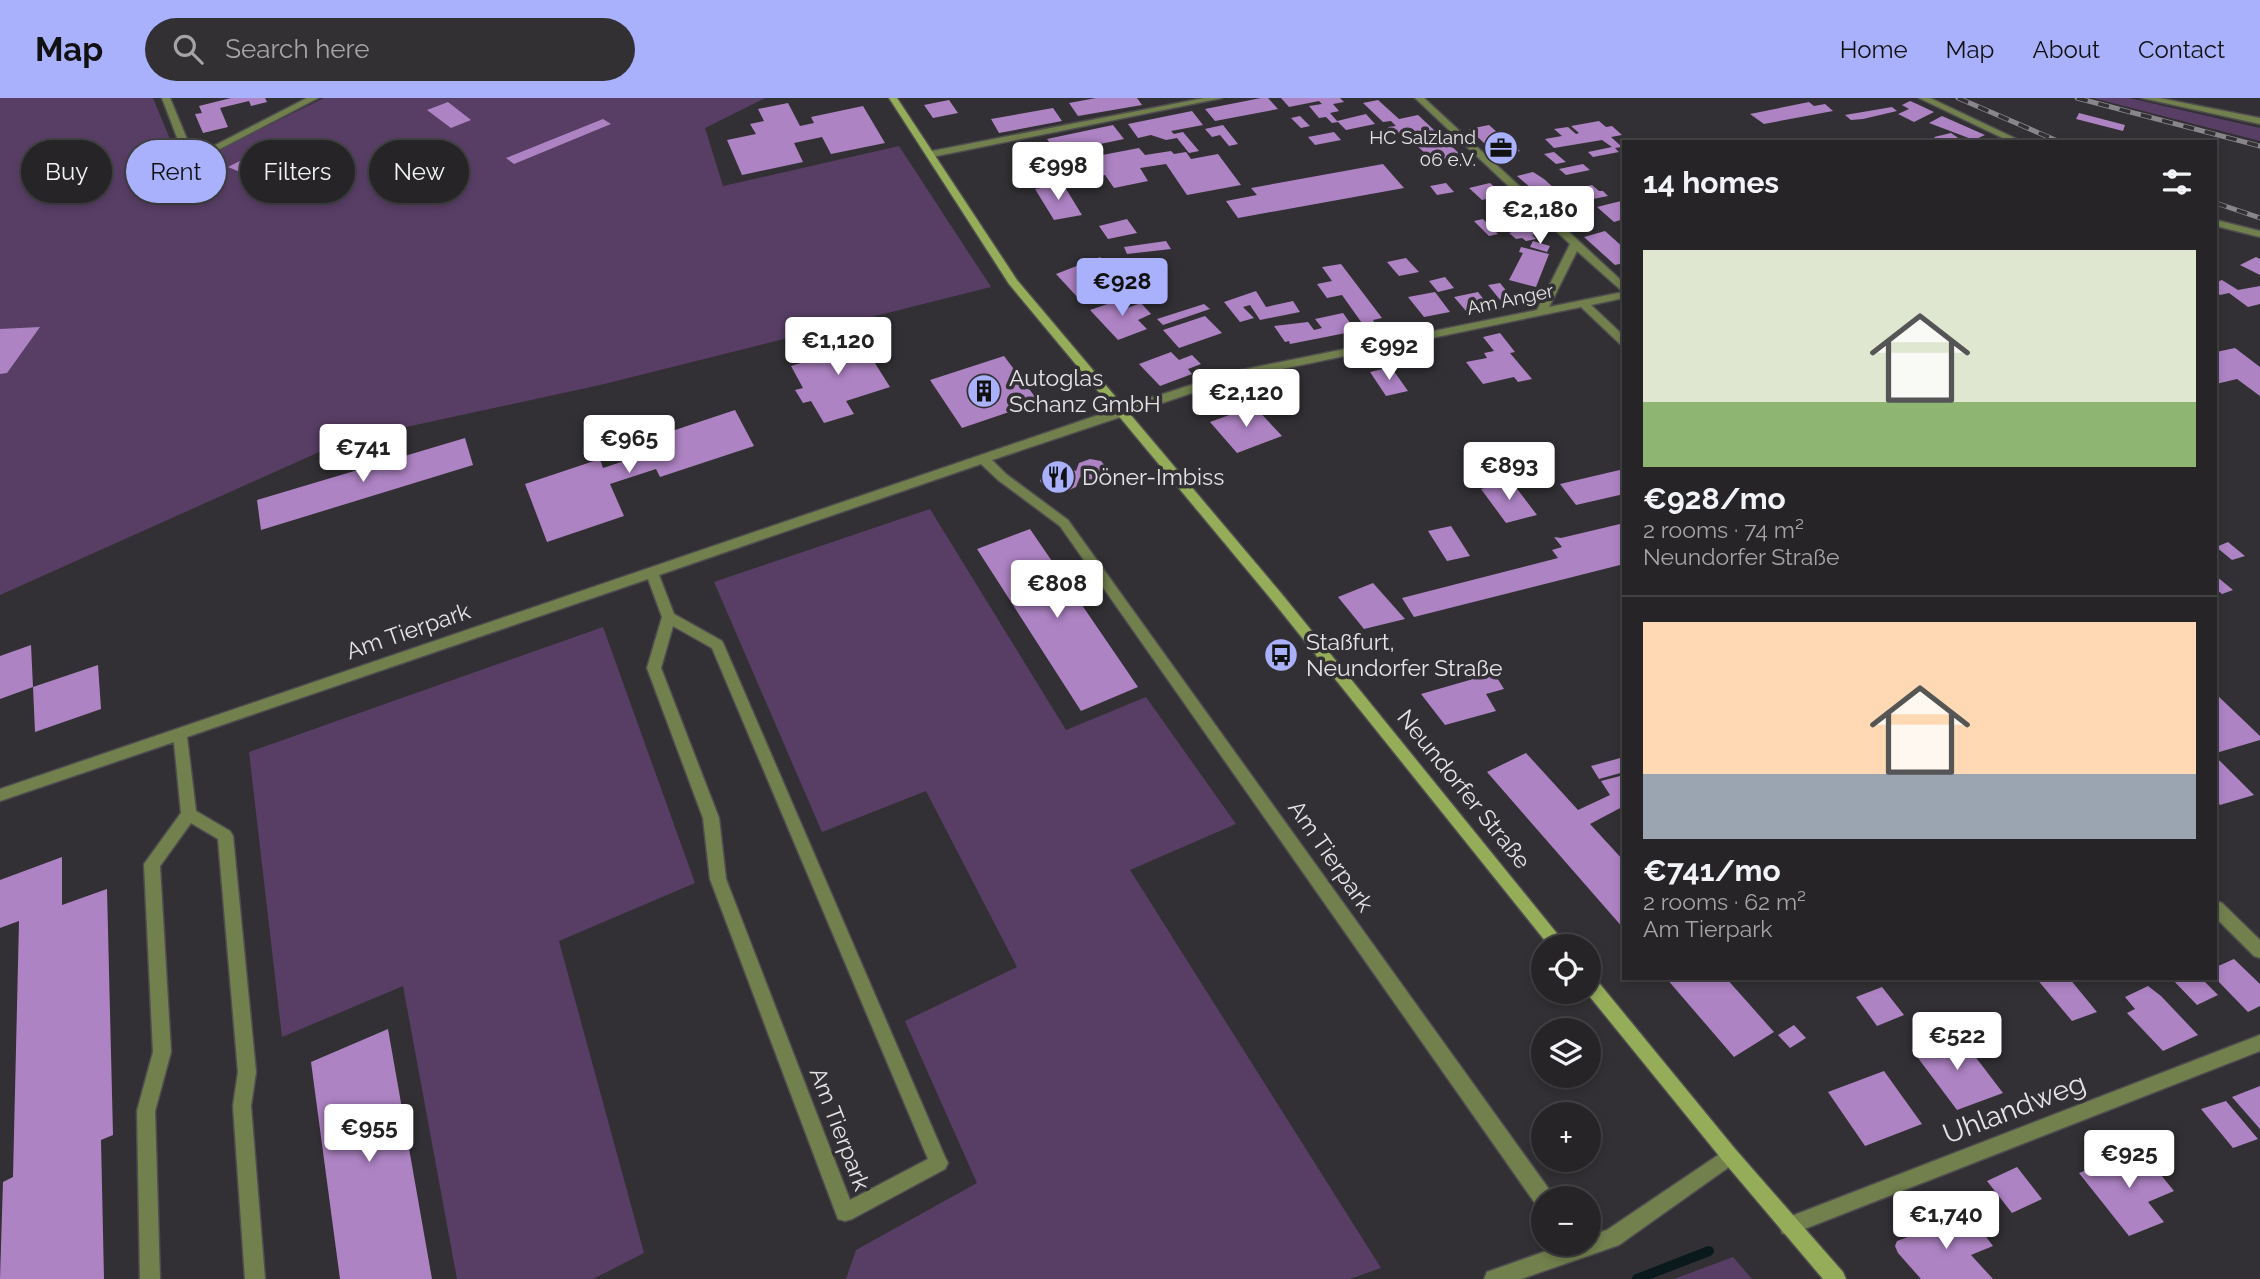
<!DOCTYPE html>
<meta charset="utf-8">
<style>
:root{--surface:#262427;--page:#323033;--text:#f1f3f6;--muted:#a4a4a7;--line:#424144;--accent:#a9b0fc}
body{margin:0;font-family:Raleway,sans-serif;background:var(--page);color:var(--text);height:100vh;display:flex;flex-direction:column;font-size:26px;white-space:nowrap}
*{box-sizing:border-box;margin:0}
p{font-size:23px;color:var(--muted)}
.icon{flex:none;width:38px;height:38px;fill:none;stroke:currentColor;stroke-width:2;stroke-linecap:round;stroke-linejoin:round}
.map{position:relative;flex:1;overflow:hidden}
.drawer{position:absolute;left:1622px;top:42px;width:595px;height:840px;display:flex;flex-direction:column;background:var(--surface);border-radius:0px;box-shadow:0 4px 10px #0003,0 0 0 2px var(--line)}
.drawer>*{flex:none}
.guide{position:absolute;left:21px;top:42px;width:665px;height:63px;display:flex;gap:14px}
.fabs{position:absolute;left:1531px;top:836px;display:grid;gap:14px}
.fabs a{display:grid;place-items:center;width:70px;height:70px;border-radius:50%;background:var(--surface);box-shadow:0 4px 10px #0003,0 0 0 2px var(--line);font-size:35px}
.price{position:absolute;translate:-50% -60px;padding:0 16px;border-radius:7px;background:#fff;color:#222;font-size:23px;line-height:46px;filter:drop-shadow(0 2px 4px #0008)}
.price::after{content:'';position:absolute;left:50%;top:42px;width:21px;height:16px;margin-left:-10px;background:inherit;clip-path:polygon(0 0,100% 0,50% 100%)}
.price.selected{background:var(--accent);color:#111}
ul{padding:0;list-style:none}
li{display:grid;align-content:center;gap:14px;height:371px;padding:0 21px}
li+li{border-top:2px solid var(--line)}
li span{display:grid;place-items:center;height:217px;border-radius:0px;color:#555}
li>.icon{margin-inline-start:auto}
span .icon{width:126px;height:126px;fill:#fffc;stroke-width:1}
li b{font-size:30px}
h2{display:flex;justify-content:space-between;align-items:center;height:84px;padding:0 21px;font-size:30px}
.tag{padding:0 24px;border-radius:32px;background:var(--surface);box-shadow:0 4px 10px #0003,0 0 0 2px var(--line);font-size:24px;line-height:63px}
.tag.selected{background:var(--accent);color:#111}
header{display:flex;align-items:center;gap:42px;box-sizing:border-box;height:98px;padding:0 35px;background:var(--accent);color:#111}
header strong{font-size:33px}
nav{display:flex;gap:38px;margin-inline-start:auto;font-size:24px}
.search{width:490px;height:63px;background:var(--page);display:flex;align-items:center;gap:18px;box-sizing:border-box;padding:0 24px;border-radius:38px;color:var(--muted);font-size:26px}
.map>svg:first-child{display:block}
</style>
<header>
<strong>Map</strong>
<div class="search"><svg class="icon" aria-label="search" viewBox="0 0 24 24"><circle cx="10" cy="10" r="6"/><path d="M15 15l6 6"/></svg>Search here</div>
<nav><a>Home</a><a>Map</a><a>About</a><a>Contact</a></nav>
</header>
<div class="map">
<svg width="2260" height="1181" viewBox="0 0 2260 1181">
<rect width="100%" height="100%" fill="#323034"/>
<!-- green -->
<path fill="#583e65" d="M 0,0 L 153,0 L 182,70 L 324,0 L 765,0 L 705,30 L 723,88 L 899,48 L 991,189 L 600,287 L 346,342 L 0,497 Z
M 2093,0 L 2129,0 L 2260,30 L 2260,43 Z
M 930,411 L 1066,632 L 1146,599 L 1236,726 L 1130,772 L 1381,1170 L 1350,1181 L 846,1181 L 856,1152 L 977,1085 L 905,923 L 1017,869 L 926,693 L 822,734 L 714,484 Z
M 603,529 L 695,785 L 559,843 L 644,1155 L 593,1181 L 457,1181 L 403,888 L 282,939 L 249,654 Z
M 1733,1159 L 1752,1181 L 1674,1181 Z"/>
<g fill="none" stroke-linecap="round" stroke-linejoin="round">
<!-- stream -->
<path stroke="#0a191c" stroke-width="10" d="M 1637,1181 L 1709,1153"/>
</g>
<!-- building -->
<path fill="#ae83c4" d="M 231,0 L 265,0 L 267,4 L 251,8 L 249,3 L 220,10 L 228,29 L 203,35 L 195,16 L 202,15 L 199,8 Z
M 1096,0 L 1137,0 L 1142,7 L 1078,18 L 1069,5 Z
M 1261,0 L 1268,0 L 1278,11 L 1215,23 L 1205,11 Z
M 1281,0 L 1340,0 L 1344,4 L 1333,6 L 1339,13 L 1330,15 L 1337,23 L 1366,16 L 1375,26 L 1346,32 L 1338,24 L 1332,25 L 1326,19 L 1319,20 L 1309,8 L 1322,6 L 1319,3 L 1289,9 Z
M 949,2 L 958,15 L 933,20 L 924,7 Z
M 1378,2 L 1399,21 L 1418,17 L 1463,59 L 1436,66 L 1404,35 L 1395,37 L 1388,29 L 1396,28 L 1391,23 L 1383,24 L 1363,5 Z
M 1910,3 L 1917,6 L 1934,14 L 1914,24 L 1898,16 L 1909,11 L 1902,7 Z
M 448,4 L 471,22 L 451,30 L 427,12 Z
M 1809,4 L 1814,8 L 1825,6 L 1833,13 L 1764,26 L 1750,16 Z
M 788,5 L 800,28 L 814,25 L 811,19 L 863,8 L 885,45 L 831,56 L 822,39 L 794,45 L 803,64 L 742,77 L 727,42 L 756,36 L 750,26 L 764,23 L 758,11 Z
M 1892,9 L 1897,13 L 1863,21 L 1851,22 L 1845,17 Z
M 1053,10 L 1062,23 L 999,35 L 991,21 Z
M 1192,13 L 1203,27 L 1171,33 L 1174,36 L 1183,34 L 1199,53 L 1189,55 L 1177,40 L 1166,42 L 1151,37 L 1138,40 L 1128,26 Z
M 2079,15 L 2125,27 L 2123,33 L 2076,21 Z
M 1300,18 L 1310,28 L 1301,30 L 1291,20 Z
M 1942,18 L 1985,37 L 1974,42 L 1929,25 Z
M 603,21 L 611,26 L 514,66 L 506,60 Z
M 1599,23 L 1606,29 L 1612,28 L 1622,37 L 1611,39 L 1622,49 L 1615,50 L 1619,54 L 1593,59 L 1588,54 L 1612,49 L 1602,42 L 1554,50 L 1545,41 L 1562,38 L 1554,31 L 1568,29 L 1576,36 L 1579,35 L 1571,28 Z
M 1113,27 L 1124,41 L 1057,55 L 1047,41 Z
M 1223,27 L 1238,46 L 1229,48 L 1220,37 L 1212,39 L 1205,31 Z
M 1489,27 L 1506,42 L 1520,53 L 1498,58 L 1469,31 Z
M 1334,34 L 1341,42 L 1315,47 L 1308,39 Z
M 1951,35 L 1964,44 L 1940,44 L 1934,39 Z
M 285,40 L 296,44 L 240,74 L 228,69 Z
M 1139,50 L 1145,57 L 1171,53 L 1174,56 L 1186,54 L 1191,61 L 1218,56 L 1241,87 L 1187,97 L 1166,66 L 1140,70 L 1148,83 L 1114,90 L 1105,77 L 1068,85 L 1059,70 L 1100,62 L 1097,58 Z
M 1554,54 L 1566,64 L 1556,66 L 1544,56 Z
M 1383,66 L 1404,90 L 1238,120 L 1226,103 L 1257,97 L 1251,90 Z
M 1583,66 L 1590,72 L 1566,77 L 1559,71 Z
M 1533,74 L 1544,81 L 1564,99 L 1546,103 L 1517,78 Z
M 1446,85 L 1454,94 L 1437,97 L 1430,88 Z
M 1490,85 L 1503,97 L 1482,102 L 1469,90 Z
M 1063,86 L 1082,117 L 1054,122 L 1035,91 Z
M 1592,87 L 1599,93 L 1603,93 L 1608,98 L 1588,102 L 1576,91 Z
M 1621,103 L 1624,106 L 1624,110 L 1621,111 L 1624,114 L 1624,121 L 1614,124 L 1597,109 Z
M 1511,106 L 1524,118 L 1504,123 L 1491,111 Z
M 1576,110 L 1589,121 L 1571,126 L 1558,114 Z
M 1127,121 L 1137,135 L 1108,141 L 1099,128 Z
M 1483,121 L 1498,136 L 1489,138 L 1474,123 Z
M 1529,125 L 1540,135 L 1532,137 L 1536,141 L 1526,143 L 1522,140 L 1516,141 L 1509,135 L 1515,133 L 1511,129 Z
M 1605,133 L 1624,150 L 1624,165 L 1615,167 L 1584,139 Z
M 1166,143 L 1171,151 L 1127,156 L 1124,149 Z
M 1533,143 L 1550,148 L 1547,154 L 1530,149 Z
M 1521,149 L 1549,156 L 1536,189 L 1509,182 L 1523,155 L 1519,154 Z
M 1100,159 L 1109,169 L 1100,172 L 1118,191 L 1080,202 L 1056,176 Z
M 2256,159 L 2260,161 L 2260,177 L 2240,167 Z
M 1406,160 L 1419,174 L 1399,178 L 1387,164 Z
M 1341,166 L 1382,220 L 1373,222 L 1381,233 L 1369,235 L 1342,197 L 1327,200 L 1317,186 L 1332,183 L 1322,169 Z
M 1445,179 L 1454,190 L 1438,194 L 1429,183 Z
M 2222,182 L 2238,192 L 2260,188 L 2260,206 L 2248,209 L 2229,195 L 2220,197 L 2216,194 L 2216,184 Z
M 1500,185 L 1513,201 L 1501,203 L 1488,187 Z
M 1256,193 L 1266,209 L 1293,203 L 1300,214 L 1260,222 L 1250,207 L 1243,209 L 1254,220 L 1240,224 L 1224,204 Z
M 1435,194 L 1450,214 L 1424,219 L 1408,199 Z
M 1478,194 L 1489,208 L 1466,213 L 1454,199 Z
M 1119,202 L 1127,210 L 1141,205 L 1151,216 L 1138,222 L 1147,231 L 1118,242 L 1090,212 Z
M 1204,206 L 1210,211 L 1163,227 L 1157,221 Z
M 1343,215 L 1356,233 L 1290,246 L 1289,243 L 1285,244 L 1274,228 L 1308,224 L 1314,232 L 1322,230 L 1315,221 Z
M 1205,218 L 1222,235 L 1179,250 L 1163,232 Z
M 40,229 L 7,275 L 0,276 L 0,231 Z
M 856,235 L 890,289 L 846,303 L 854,316 L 824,325 L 811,303 L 803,305 L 795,292 L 803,290 L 791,268 L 820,259 L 814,248 Z
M 1500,235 L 1515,254 L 1510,255 L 1532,281 L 1518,284 L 1514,279 L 1483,286 L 1466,264 L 1487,260 L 1484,255 L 1494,253 L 1483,239 Z
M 2235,250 L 2260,269 L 2260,298 L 2237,281 L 2216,286 L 2216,254 Z
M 1171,254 L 1179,262 L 1192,257 L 1201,266 L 1188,271 L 1192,276 L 1160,288 L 1139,266 Z
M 1004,258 L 1039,304 L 962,330 L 930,282 Z
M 1391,269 L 1408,293 L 1386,298 L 1370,274 Z
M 1254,308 L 1282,338 L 1237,355 L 1210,324 Z
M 735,312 L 754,348 L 660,379 L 656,371 L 610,386 L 624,418 L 547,444 L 525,386 L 600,361 L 603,370 L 651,354 L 645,342 Z
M 465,340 L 473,367 L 261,432 L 257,402 Z
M 1090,361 L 1101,363 L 1107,370 L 1103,378 L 1093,382 L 1080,379 L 1076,389 L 1062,395 L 1047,392 L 1040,383 L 1044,372 L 1059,367 L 1076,373 L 1079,365 Z
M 1624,371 L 1624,396 L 1576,407 L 1560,386 Z
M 1511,383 L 1537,417 L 1506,425 L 1481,391 Z
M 1624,425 L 1624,466 L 1414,519 L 1402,500 L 1558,460 L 1552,452 L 1562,449 L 1554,439 L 1561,440 Z
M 1451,428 L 1470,458 L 1447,463 L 1428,433 Z
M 1030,431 L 1138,589 L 1081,613 L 977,451 Z
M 2228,444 L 2245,458 L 2232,462 L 2216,449 Z
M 2216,478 L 2233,492 L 2222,496 L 2216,491 Z
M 1373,485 L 1405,521 L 1364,531 L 1338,499 Z
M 31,547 L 33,589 L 0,601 L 0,558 Z
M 98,567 L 101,611 L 35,634 L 33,589 Z
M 1494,575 L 1504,591 L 1486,596 L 1496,613 L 1445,627 L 1421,596 Z
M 2216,596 L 2260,638 L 2260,642 L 2216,655 Z
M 1526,655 L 1578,712 L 1610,697 L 1601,683 L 1624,677 L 1624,708 L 1590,726 L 1624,763 L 1624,831 L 1487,674 Z
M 1624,659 L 1624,674 L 1599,681 L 1591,668 Z
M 2216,659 L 2254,697 L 2220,707 L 2216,703 Z
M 62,759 L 62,807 L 107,791 L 113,1037 L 101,1042 L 104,1181 L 0,1181 L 3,1084 L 13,1079 L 19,823 L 0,830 L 0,782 Z
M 2234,861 L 2260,886 L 2260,908 L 2248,914 L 2216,881 L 2216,869 Z
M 1666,880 L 1726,880 L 1774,934 L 1734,959 Z
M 2036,880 L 2069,880 L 2097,914 L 2072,923 Z
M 2171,880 L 2201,880 L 2218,897 L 2197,907 Z
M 2148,888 L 2161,898 L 2198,937 L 2163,953 L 2127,915 L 2135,911 L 2125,899 Z
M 1882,889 L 1904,917 L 1877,928 L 1856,899 Z
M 1794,927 L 1806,940 L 1790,950 L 1778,937 Z
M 388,931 L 432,1181 L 340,1181 L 311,964 Z
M 1958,936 L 2003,995 L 1957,1012 L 1912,952 Z
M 1884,973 L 1922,1026 L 1865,1048 L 1828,994 Z
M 2260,988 L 2260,1031 L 2232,999 Z
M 2226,1003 L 2258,1041 L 2233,1050 L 2201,1011 Z
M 2140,1051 L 2174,1093 L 2148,1104 L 2164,1124 L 2129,1138 L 2079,1075 Z
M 2017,1069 L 2042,1101 L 2012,1115 L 1987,1083 Z
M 1969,1116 L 1993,1148 L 1971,1157 L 1993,1181 L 1921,1181 L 1898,1155 L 1895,1148 L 1897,1143 Z"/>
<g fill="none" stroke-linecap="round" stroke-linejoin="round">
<!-- street casing -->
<g stroke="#4f4d50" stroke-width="3">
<path id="street" d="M 162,0 L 170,0 L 194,58 L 307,0 L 318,0 L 191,66 L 186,63 Z
M 1204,0 L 1222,0 L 932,59 L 927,56 L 932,53 Z
M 1415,0 L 1424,0 L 1624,185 L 1624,200 L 1591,207 L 1624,238 L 1624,247 L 1620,246 L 1581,209 L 1234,281 L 992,362 L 1006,376 L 1068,422 L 1551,1094 L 1553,1101 L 1544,1101 L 1544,1110 L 1537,1108 L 1060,428 L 998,382 L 981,366 L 659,477 L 674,516 L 722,543 L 724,547 L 945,1059 L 948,1065 L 945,1071 L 852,1121 L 845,1123 L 838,1121 L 710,781 L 703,720 L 647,570 L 662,519 L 648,481 L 187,639 L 196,713 L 230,733 L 233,738 L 256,974 L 251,1008 L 265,1181 L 245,1181 L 233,1008 L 238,974 L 218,741 L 191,725 L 160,768 L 171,954 L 155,1013 L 160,1181 L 140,1181 L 137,1013 L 153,954 L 144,766 L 181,715 L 174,644 L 0,703 L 0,691 L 1116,311 L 1232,274 L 1537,212 L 1570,146 ZM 1577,153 L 1623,194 L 1549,209 ZM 673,528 L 712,550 L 928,1061 L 850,1102 L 726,781 L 719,720 L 661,570 Z
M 1919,0 L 1930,0 L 2023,44 L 2011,44 Z
M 2142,0 L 2159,0 L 2260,20 L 2260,26 Z
M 2216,122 L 2260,133 L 2260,139 L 2216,128 Z
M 2216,803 L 2222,805 L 2260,842 L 2260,860 L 2254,858 L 2216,820 Z
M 2260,937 L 2260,953 L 1789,1137 L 1782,1135 L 1780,1128 L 1782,1121 L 1789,1119 Z
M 1730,1049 L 1736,1052 L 1739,1058 L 1736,1064 L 1619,1147 L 1521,1181 L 1484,1181 L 1487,1174 L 1566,1146 L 1589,1146 L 1589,1138 L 1607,1132 Z"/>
</g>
<!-- secondary casing -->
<g stroke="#4f4d50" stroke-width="3">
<path id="secondary" d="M 889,0 L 897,0 L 1017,182 L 1281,495 L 1568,849 L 1550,849 L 1271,501 L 1009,186 Z
M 1589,877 L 1595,880 L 1736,1052 L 1843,1174 L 1846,1181 L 1823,1181 L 1724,1064 L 1586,894 L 1589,894 Z"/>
</g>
<!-- street -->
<use href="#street" fill="#71804d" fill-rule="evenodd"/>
<!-- secondary -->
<use href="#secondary" fill="#95ac59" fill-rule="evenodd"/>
<!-- rail casing -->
<g stroke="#88868a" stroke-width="5">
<path id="rail" d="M 1958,0 L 2060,44
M 2077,0 L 2260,48
M 2216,105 L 2260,120"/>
</g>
<!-- rail -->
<use href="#rail" stroke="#323034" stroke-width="3.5" stroke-dasharray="11" stroke-linecap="butt"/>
</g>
<!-- icons -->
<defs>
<g id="office-disc" transform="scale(1.75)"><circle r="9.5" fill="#a9b0fc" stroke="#323034"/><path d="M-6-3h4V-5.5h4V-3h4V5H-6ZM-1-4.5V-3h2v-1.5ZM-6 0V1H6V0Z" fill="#111"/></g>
<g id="building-disc" transform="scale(1.75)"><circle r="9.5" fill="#a9b0fc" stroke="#323034"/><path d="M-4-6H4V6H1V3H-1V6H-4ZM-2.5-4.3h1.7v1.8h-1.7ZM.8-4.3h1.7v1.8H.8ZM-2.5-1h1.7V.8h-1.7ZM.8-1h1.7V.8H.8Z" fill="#111"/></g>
<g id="restaurant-disc" transform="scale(1.75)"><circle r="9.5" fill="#a9b0fc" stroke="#323034"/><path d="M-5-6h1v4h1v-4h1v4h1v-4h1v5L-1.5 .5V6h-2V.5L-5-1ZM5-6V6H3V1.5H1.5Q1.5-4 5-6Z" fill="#111"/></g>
<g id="bus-disc" transform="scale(1.75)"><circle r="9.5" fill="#a9b0fc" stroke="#323034"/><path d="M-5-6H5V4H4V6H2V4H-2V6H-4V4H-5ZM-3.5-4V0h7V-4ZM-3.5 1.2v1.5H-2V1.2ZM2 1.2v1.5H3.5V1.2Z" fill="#111"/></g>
</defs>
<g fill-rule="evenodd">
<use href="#office-disc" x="1501" y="50"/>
<use href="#building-disc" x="984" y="293"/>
<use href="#restaurant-disc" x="1058" y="379"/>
<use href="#bus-disc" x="1281" y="557"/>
</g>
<g text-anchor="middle" stroke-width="7" stroke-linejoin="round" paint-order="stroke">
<!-- far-poi labels -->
<g font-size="19" fill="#e5e3e6" stroke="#323034" text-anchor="end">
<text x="1476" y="46">HC Salzland<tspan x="1476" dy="22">06 e.V.</tspan></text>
</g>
<!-- far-street labels -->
<g font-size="19" fill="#e5e3e6" stroke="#323034">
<text transform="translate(1510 201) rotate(-12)" y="7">Am Anger</text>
</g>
<!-- poi labels -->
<g font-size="23" fill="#e5e3e6" stroke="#323034" text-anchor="start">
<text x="1009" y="288">Autoglas<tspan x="1009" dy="26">Schanz GmbH</tspan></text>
<text x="1082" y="387">Döner-Imbiss</text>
<text x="1306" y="552">Staßfurt,<tspan x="1306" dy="26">Neundorfer Straße</tspan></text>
</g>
<!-- street labels -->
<g font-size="23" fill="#e5e3e6" stroke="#323034">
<text transform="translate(408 533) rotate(-19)" y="8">Am Tierpark</text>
<text transform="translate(1464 691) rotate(51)" y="8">Neundorfer Straße</text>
<text transform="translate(1331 758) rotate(55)" y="8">Am Tierpark</text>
<text transform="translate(840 1031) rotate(69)" y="8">Am Tierpark</text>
</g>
<!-- near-street labels -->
<g font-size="28" fill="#e5e3e6" stroke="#323034">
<text transform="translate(2014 1010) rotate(-21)" y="10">Uhlandweg</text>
</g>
</g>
</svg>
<div class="fabs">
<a><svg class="icon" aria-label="locate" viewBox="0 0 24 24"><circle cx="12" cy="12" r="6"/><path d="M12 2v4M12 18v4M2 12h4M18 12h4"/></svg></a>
<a><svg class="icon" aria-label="layers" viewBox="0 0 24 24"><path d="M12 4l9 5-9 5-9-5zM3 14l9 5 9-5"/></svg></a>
<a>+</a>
<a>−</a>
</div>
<b class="price" style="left:1058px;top:104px">€998</b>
<b class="price" style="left:1540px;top:148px">€2,180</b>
<b class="price selected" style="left:1122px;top:220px">€928</b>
<b class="price" style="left:838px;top:279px">€1,120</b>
<b class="price" style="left:1389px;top:284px">€992</b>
<b class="price" style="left:1246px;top:331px">€2,120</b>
<b class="price" style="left:629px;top:377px">€965</b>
<b class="price" style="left:363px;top:386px">€741</b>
<b class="price" style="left:1509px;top:404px">€893</b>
<b class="price" style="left:1057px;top:522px">€808</b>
<b class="price" style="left:1957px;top:974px">€522</b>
<b class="price" style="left:369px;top:1066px">€955</b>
<b class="price" style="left:2129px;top:1092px">€925</b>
<b class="price" style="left:1946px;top:1153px">€1,740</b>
<div class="guide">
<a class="tag">Buy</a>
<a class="tag selected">Rent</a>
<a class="tag">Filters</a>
<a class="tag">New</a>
</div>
<section class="drawer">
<h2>14 homes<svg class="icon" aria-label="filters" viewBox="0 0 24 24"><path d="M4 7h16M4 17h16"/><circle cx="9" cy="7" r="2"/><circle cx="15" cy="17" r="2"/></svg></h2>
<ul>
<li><span style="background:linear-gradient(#dfe7d0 70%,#8fb573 0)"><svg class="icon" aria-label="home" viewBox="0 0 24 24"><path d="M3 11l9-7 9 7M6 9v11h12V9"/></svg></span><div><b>€928/mo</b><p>2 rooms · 74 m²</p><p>Neundorfer Straße</p></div></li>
<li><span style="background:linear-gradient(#ffd9b3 70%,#9aa5b1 0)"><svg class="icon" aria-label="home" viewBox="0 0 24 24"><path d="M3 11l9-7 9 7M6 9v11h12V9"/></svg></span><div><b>€741/mo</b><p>2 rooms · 62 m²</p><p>Am Tierpark</p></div></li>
</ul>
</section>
</div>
